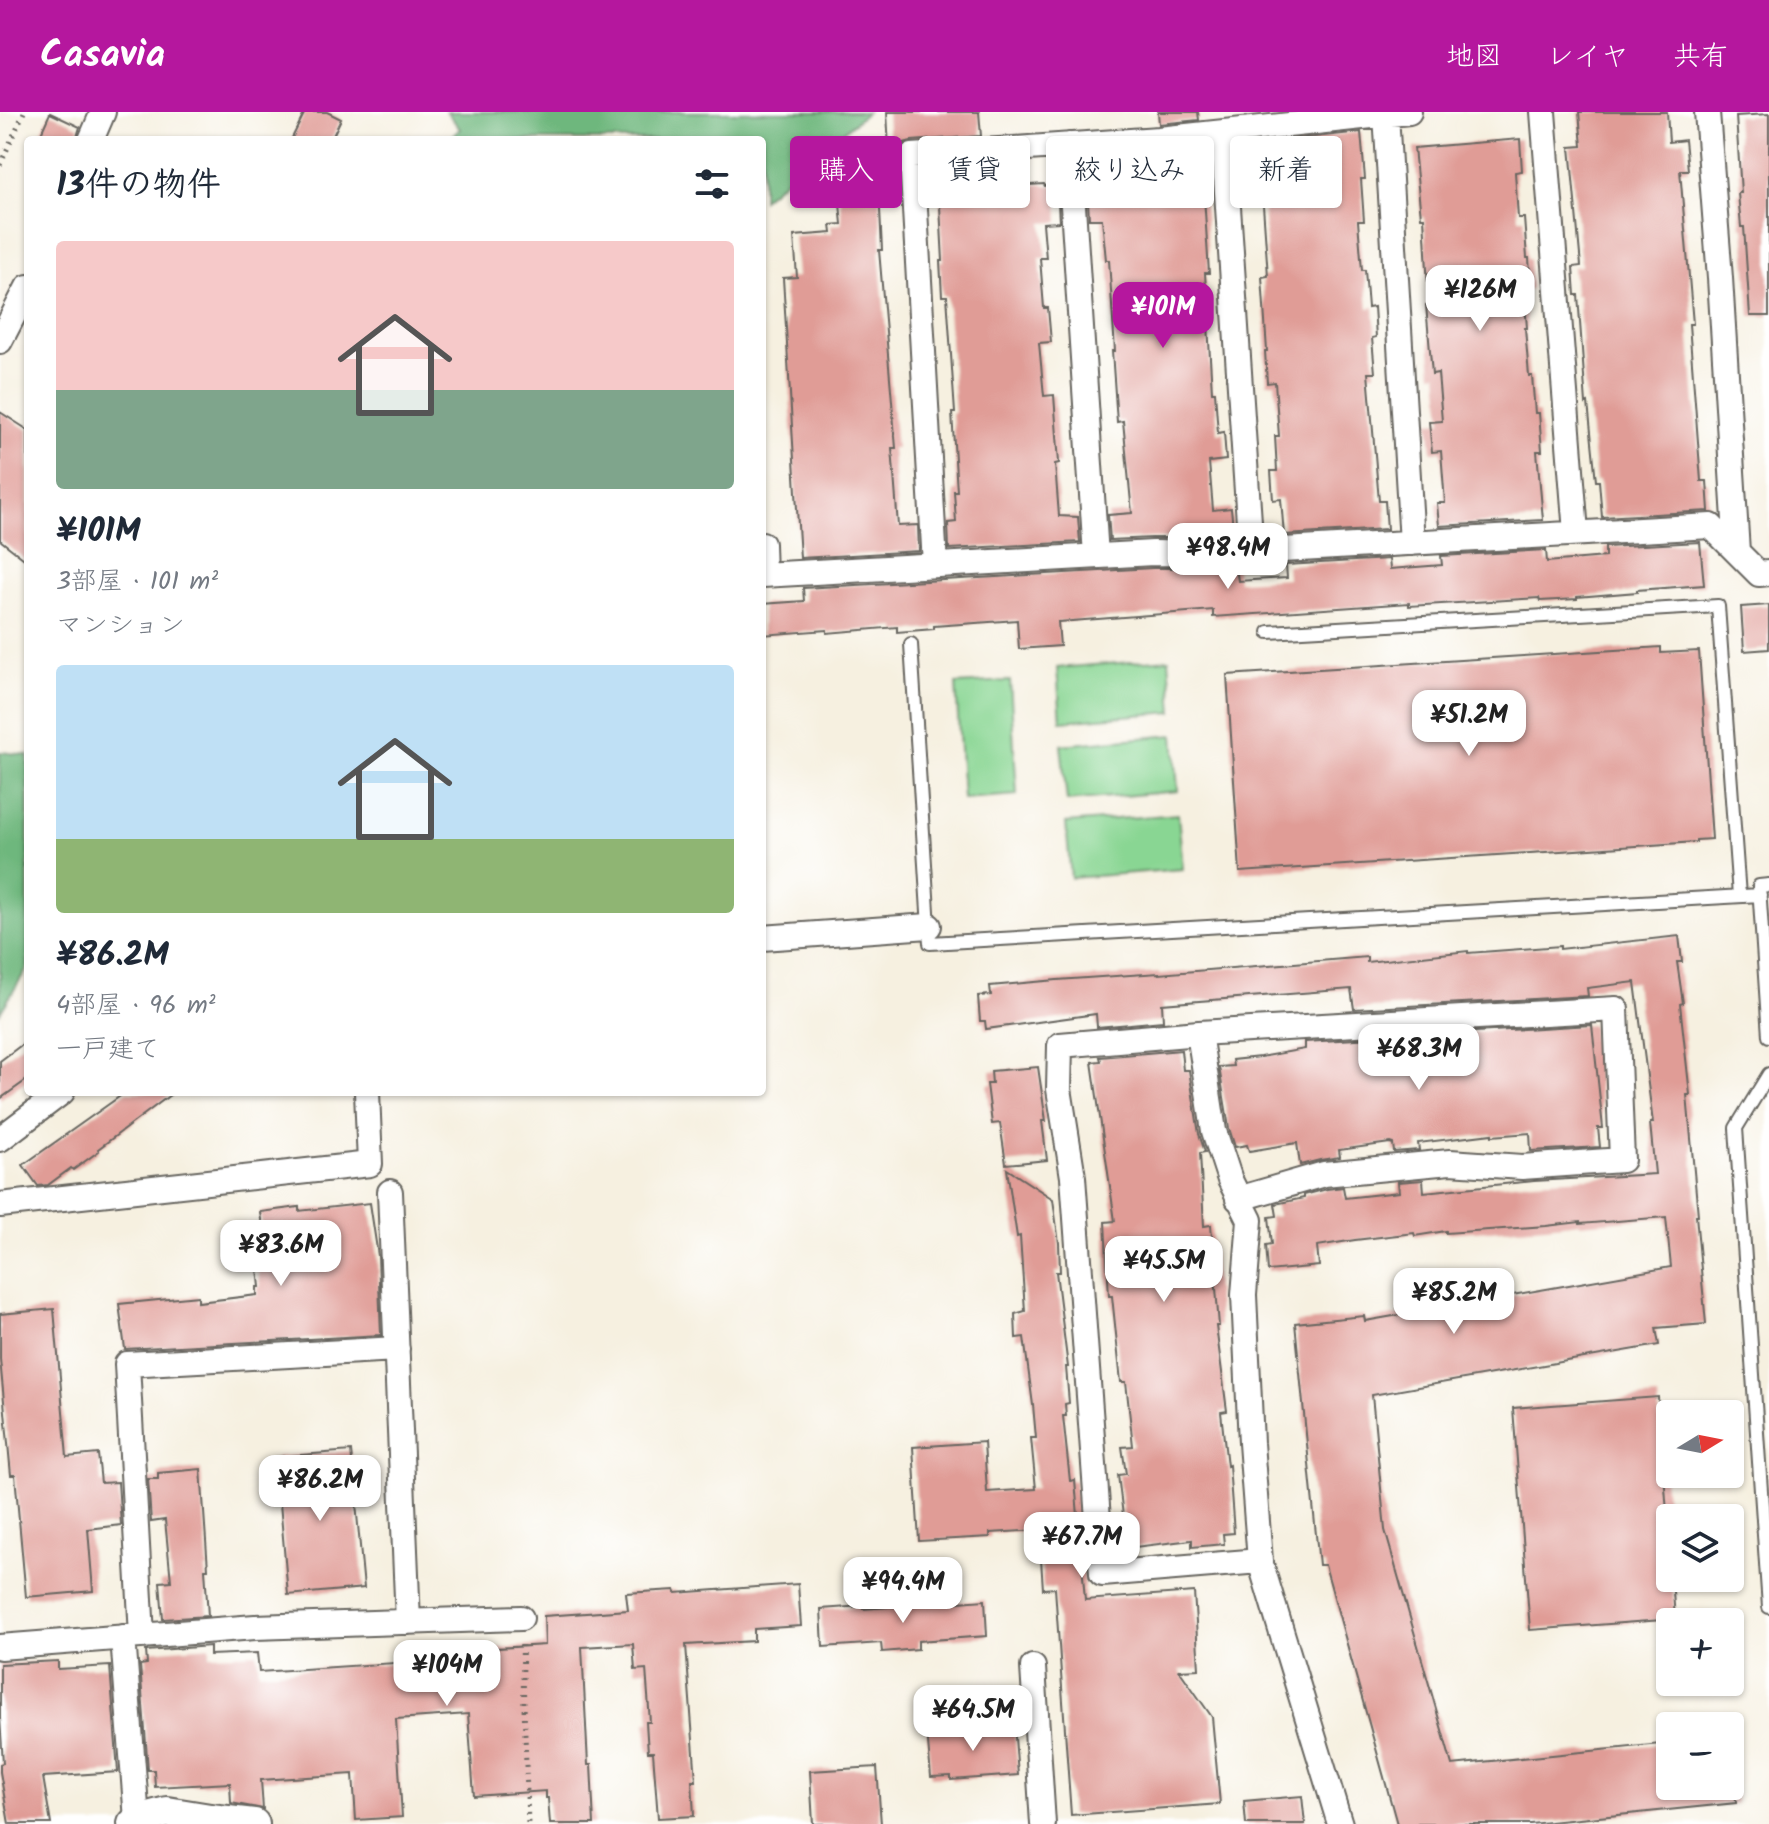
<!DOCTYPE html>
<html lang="ja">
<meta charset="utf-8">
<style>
:root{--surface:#fff;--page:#f6f6f7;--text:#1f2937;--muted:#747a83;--accent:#b5179e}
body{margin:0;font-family:Kalam,"Klee One",sans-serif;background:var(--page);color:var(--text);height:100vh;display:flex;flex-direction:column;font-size:30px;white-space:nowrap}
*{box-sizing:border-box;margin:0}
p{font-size:26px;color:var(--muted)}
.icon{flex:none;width:44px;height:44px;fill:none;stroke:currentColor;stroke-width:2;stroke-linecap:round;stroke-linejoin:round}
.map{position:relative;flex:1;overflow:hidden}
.details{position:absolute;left:24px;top:24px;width:742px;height:960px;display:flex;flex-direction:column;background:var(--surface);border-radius:8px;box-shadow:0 2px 6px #0004}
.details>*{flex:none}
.hud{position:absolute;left:790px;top:24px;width:760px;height:72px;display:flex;gap:16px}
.needle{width:52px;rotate:80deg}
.buttons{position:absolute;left:1656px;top:1288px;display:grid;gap:16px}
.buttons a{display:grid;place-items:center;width:88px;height:88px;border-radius:8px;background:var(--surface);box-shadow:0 2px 6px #0004;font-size:40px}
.price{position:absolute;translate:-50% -68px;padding:0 18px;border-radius:16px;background:#fff;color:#222;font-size:26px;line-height:52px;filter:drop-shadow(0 2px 4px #0008)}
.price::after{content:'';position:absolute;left:50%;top:48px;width:24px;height:18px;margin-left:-12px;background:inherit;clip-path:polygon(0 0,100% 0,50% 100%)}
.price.selected{background:var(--accent);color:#fff}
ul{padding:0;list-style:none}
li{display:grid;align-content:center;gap:16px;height:424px;padding:0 32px}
li span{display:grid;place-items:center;height:248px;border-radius:8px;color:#555}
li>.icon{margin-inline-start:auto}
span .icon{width:144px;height:144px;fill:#fffc;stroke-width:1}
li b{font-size:34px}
h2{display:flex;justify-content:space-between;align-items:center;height:96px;padding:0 32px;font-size:34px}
.tag{padding:0 28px;border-radius:8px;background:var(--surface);box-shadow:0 2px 6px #0004;font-size:28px;line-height:72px}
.tag.selected{background:var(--accent);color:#fff}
header{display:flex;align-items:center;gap:48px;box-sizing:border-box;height:112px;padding:0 40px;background:var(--accent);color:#fff}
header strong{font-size:38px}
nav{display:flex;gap:44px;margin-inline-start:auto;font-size:28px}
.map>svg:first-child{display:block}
</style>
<header>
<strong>Casavia</strong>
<nav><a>地図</a><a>レイヤ</a><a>共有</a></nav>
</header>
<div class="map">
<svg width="1769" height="1712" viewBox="0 0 1769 1712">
<rect width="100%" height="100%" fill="#fff"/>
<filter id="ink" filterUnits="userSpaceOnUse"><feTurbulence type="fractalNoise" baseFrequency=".0125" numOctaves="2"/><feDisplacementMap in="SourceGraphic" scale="16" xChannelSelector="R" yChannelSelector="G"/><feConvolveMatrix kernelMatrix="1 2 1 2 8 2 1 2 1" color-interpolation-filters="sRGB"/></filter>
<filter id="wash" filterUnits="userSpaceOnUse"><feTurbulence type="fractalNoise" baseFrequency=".006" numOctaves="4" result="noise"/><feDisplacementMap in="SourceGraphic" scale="32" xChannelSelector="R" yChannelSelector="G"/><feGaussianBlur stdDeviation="1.8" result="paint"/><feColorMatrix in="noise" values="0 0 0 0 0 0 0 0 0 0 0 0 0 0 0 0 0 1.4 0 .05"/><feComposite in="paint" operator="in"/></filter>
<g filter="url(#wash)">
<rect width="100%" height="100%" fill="#f6f0e0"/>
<!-- green -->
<path fill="#89d693" stroke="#527958" stroke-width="2" d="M 1169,547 L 1173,600 L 1061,609 L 1057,556 Z
M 1010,569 L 1017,683 L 963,687 L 956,572 Z
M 1174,623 L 1178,679 L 1067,689 L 1061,633 Z
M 1178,702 L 1183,757 L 1071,766 L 1066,711 Z"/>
<!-- forest -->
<path fill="#6eb77d" stroke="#456a4c" stroke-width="2" d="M 447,0 L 867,0 L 762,87 L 762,28 L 448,28 L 460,17 Z
M 0,640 L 28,643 L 28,855 L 0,901 Z"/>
<g id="blocks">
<!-- building -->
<path fill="#e09c96" d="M 305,0 L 327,0 L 341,7 L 331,28 L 291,28 Z
M 887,0 L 979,0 L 981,24 L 911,29 L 904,31 L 899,36 L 889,37 Z
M 1158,0 L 1198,0 L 1199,8 L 1159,12 Z
M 1579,0 L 1667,0 L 1669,30 L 1685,28 L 1688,58 L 1680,58 L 1693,212 L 1689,212 L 1701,369 L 1707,369 L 1709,399 L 1602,405 L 1599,369 L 1596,369 L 1588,291 L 1586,292 L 1578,183 L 1575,183 L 1573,155 L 1581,154 L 1570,35 L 1582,34 Z
M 50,1 L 80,15 L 76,28 L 38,28 Z
M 1769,2 L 1769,204 L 1750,204 L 1744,115 L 1741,115 L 1738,81 L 1741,81 L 1736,4 Z
M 1361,20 L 1365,67 L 1361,67 L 1364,109 L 1358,109 L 1362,158 L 1365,158 L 1368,196 L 1374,195 L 1376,225 L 1372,226 L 1375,261 L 1368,261 L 1379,389 L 1385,389 L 1387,417 L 1284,423 L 1281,387 L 1273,388 L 1271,359 L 1277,359 L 1275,324 L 1279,324 L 1275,270 L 1267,271 L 1265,239 L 1267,239 L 1262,165 L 1268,164 L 1262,79 L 1254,80 L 1250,32 Z
M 1520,27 L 1522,59 L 1515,60 L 1518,106 L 1524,106 L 1527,146 L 1529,146 L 1531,178 L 1524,178 L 1527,216 L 1525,216 L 1529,264 L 1532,264 L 1535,301 L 1539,301 L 1542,339 L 1537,339 L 1543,408 L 1439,414 L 1437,391 L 1445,391 L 1441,339 L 1432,340 L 1429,310 L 1442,309 L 1438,261 L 1432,262 L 1426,193 L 1429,193 L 1424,105 L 1421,105 L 1414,36 Z
M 881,28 L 883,57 L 878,57 L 882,138 L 879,138 L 896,336 L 892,336 L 898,414 L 918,413 L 919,439 L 800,446 L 783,166 L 797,165 L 794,124 L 832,121 L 831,113 L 842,112 L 834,32 Z
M 1201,38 L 1209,161 L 1205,161 L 1212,280 L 1215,280 L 1218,321 L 1224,320 L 1226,348 L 1209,350 L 1213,398 L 1231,396 L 1234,426 L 1152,426 L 1110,428 L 1108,403 L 1132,401 L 1123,309 L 1117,310 L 1112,239 L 1115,239 L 1109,148 L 1106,148 L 1102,107 L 1089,107 L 1087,71 L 1163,66 L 1161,42 Z
M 983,54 L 985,76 L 1044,72 L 1045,74 L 1057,73 L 1059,110 L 1043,111 L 1046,146 L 1040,146 L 1044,196 L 1048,196 L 1051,230 L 1039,231 L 1044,284 L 1054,283 L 1059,351 L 1055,352 L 1059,404 L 1078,405 L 1080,430 L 949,437 L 948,411 L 956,410 L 954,379 L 957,379 L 952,301 L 955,301 L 947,184 L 942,184 L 940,149 L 943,149 L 938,57 Z
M 0,300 L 28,318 L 28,450 L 0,428 Z
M 1700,430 L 1704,473 L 1637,478 L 1637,480 L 1577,485 L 1577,487 L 1540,489 L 1539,486 L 1409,494 L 1409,491 L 1213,505 L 1213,498 L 1072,509 L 1058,510 L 1060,534 L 1019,537 L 1017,508 L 934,514 L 934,517 L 897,520 L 897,515 L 827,521 L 827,518 L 762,523 L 762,492 L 804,489 L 803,476 L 1153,456 L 1236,456 L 1238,469 L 1287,466 L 1286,453 L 1389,447 L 1390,457 L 1442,453 L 1441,444 L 1546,438 L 1547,450 L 1605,445 L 1605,435 Z
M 1769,493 L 1769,537 L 1744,539 L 1741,495 Z
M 1661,535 L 1661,541 L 1699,539 L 1712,727 L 1696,728 L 1696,730 L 1240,760 L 1227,563 Z
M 1679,824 L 1682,850 L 1677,850 L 1683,891 L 1680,892 L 1690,983 L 1687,983 L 1698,1103 L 1696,1103 L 1706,1212 L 1656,1216 L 1659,1233 L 1372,1283 L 1385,1418 L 1452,1653 L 1670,1631 L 1670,1674 L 1735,1674 L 1736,1691 L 1530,1712 L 1397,1712 L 1325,1453 L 1319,1453 L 1295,1211 L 1364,1204 L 1365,1209 L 1671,1155 L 1666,1105 L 1580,1112 L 1580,1110 L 1546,1114 L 1446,1121 L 1446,1119 L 1415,1124 L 1414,1121 L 1355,1128 L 1317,1134 L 1319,1154 L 1268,1159 L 1266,1133 L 1272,1132 L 1269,1105 L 1277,1104 L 1275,1092 L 1304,1086 L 1304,1083 L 1327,1077 L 1343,1075 L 1345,1086 L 1399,1080 L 1398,1070 L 1423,1068 L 1424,1080 L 1534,1069 L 1655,1062 L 1650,1011 L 1653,1011 L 1635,870 L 1587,876 L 1588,884 L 1354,897 L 1351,877 L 1162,892 L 1163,909 L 1097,915 L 1096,902 L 986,917 L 985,909 L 980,909 L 978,884 L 991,883 L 990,874 L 1057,868 L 1159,861 L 1159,862 L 1367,845 L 1367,850 L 1468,839 L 1468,841 L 1560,834 L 1560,837 Z
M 1592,913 L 1603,1016 L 1598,1016 L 1600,1035 L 1531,1039 L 1530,1021 L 1492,1024 L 1492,1022 L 1418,1031 L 1419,1038 L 1394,1040 L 1393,1032 L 1390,1031 L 1339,1038 L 1340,1045 L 1320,1048 L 1300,1053 L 1297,1031 L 1249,1039 L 1247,1033 L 1235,1035 L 1229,1016 L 1219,955 L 1233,954 L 1232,948 L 1260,945 L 1305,937 L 1305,930 Z
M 28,928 L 28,967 L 0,987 L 0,949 Z
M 1181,938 L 1183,958 L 1189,958 L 1199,1022 L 1205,1040 L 1200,1041 L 1204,1114 L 1211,1113 L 1219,1214 L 1216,1214 L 1227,1299 L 1221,1300 L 1227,1354 L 1229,1353 L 1234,1421 L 1223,1422 L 1224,1432 L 1192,1435 L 1192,1428 L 1127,1436 L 1118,1363 L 1126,1362 L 1122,1335 L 1133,1334 L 1126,1270 L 1121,1270 L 1112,1184 L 1109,1184 L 1105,1110 L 1115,1109 L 1092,950 L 1101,949 L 1100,945 Z
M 1038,955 L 1046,1009 L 1042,1009 L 1047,1048 L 1006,1052 L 1000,1011 L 992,1012 L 987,972 L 992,972 L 991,959 Z
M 126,980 L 174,980 L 98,1037 L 99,1039 L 73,1058 L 71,1056 L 48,1073 L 38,1074 L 23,1053 Z
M 1007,1057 L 1053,1087 L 1059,1131 L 1060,1160 L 1056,1160 L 1068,1255 L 1066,1255 L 1069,1291 L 1065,1292 L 1066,1304 L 1063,1304 L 1070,1369 L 1075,1368 L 1085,1488 L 1194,1480 L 1199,1557 L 1179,1558 L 1212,1605 L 1220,1692 L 1071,1703 L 1055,1476 L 1043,1477 L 1039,1418 L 990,1421 L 990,1425 L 919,1429 L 913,1335 L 984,1330 L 987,1380 L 1036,1377 L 1031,1326 L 1036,1326 L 1033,1293 L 1024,1225 L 1016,1226 L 1015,1202 L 1025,1199 L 1020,1124 L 1017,1125 Z
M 370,1091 L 378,1144 L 381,1223 L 125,1237 L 119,1192 L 198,1184 L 198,1190 L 257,1183 L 257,1175 L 260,1175 L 256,1139 L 265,1138 L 260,1100 L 299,1095 L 299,1099 Z
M 54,1197 L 67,1345 L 98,1342 L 101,1371 L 118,1370 L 121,1413 L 88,1417 L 93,1479 L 26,1485 L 15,1363 L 11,1363 L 0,1247 L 0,1202 Z
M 1658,1285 L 1670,1439 L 1670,1466 L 1672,1466 L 1675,1507 L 1530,1518 L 1513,1296 Z
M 351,1339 L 364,1476 L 288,1483 L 276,1345 Z
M 201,1357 L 208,1457 L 205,1457 L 208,1504 L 163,1507 L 160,1470 L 171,1469 L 165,1408 L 151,1410 L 148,1367 L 158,1367 L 158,1361 Z
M 798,1472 L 801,1514 L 754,1517 L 754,1529 L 686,1533 L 696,1669 L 692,1669 L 694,1704 L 658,1706 L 653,1640 L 648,1640 L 646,1610 L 650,1610 L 646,1557 L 635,1558 L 633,1532 L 582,1535 L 588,1653 L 591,1653 L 594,1712 L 550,1712 L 548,1686 L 546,1686 L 546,1679 L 474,1684 L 468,1602 L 396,1607 L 402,1705 L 356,1708 L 353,1662 L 261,1668 L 263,1697 L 231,1691 L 230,1671 L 155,1675 L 154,1658 L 148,1658 L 140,1553 L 147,1552 L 146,1539 L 210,1534 L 210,1543 L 257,1541 L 259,1560 L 425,1549 L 425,1555 L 482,1551 L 481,1537 L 545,1533 L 544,1504 L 628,1498 L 626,1481 L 675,1478 L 676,1481 Z
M 985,1488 L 987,1524 L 918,1529 L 918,1537 L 882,1540 L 881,1531 L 823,1535 L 821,1497 L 863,1494 L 863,1497 Z
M 58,1549 L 58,1557 L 110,1554 L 118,1660 L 43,1665 L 51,1712 L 9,1712 L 0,1660 L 0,1652 L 3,1651 L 0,1606 L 0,1552 Z
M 1014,1613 L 1018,1663 L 951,1668 L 951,1664 L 931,1665 L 927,1619 Z
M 877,1655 L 881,1712 L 813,1712 L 810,1659 Z
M 1302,1684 L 1305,1712 L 1246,1712 L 1244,1689 Z"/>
</g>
</g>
<g filter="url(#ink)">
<use href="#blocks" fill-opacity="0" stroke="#686661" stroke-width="2"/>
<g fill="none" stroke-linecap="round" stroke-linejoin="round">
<!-- service casing -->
<g stroke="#686661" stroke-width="16">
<path id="service" d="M 1269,520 L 1718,494 L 1739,784
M 911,532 L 930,831 L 1760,783
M 1769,773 L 1759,774 L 1769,924
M 1769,962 L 1736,1016 L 1769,1495"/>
</g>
<!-- minor casing -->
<g stroke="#686661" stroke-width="28">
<path id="minor" d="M 1543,0 L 1576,421
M 1707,0 L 1720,166 L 1737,440
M 1386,2 L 1412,431
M 1223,20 L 1251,440
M 91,28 L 103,0
M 1069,33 L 1096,444
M 0,229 L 28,175
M 762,432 L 763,463
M 935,453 L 912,44 L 1159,27 L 1409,0
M 762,463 L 1153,441 L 1211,442 L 1711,414 L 1759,462 L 1769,461
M 762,826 L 929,814
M 1199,921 L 1214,1019 L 1230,1068 L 1250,1108 L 1244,1183 L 1251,1331 L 1260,1449 L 1340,1712
M 0,1027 L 62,980
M 390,1080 L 408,1510
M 1238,1087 L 1324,1062 L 1450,1050 L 1522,1055 L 1622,1048 L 1616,897 L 1199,921 L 1060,933 L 1059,977 L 1073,1065 L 1102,1462 L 1260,1449
M 0,1093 L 370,1052 L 367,980
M 142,1524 L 127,1252 L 397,1237
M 123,1525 L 137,1708
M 0,1535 L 255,1515 L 521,1506
M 1033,1555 L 1043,1712"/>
</g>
<!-- tertiary casing -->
<g stroke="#686661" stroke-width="34">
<path id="tertiary" d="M 133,1712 L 137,1708 L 167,1700 L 210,1707 L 254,1712"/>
</g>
<!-- path -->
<path stroke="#686661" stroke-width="5" stroke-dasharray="2 6" stroke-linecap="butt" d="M 0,53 L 24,0
M 522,1533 L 528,1712"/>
<!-- service -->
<use href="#service" stroke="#fff" stroke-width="12"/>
<!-- minor -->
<use href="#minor" stroke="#fff" stroke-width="24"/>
<!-- tertiary -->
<use href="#tertiary" stroke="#fff" stroke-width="30"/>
</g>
</g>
</svg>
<div class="buttons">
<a><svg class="needle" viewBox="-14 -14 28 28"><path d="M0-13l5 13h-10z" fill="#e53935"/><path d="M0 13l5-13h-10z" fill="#747a83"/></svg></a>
<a><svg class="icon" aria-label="layers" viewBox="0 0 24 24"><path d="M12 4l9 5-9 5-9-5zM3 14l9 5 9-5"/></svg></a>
<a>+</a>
<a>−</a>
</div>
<b class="price" style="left:1480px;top:221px">¥126M</b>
<b class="price selected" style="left:1163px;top:238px">¥101M</b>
<b class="price" style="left:1228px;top:479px">¥98.4M</b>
<b class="price" style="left:1469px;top:646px">¥51.2M</b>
<b class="price" style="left:1419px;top:980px">¥68.3M</b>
<b class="price" style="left:281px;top:1176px">¥83.6M</b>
<b class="price" style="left:1164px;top:1192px">¥45.5M</b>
<b class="price" style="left:1454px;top:1224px">¥85.2M</b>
<b class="price" style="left:320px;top:1411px">¥86.2M</b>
<b class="price" style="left:1082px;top:1468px">¥67.7M</b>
<b class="price" style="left:903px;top:1513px">¥94.4M</b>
<b class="price" style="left:447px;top:1596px">¥104M</b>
<b class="price" style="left:973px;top:1641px">¥64.5M</b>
<div class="hud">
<a class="tag selected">購入</a>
<a class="tag">賃貸</a>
<a class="tag">絞り込み</a>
<a class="tag">新着</a>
</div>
<section class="details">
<h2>13件の物件<svg class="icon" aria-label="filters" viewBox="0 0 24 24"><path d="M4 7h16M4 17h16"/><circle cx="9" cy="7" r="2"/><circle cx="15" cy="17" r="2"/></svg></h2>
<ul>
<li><span style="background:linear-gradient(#f6c9c9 60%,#7fa58c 0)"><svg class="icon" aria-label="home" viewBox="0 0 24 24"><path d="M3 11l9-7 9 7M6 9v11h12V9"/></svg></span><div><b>¥101M</b><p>3部屋 · 101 m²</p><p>マンション</p></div></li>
<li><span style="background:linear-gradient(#bfe0f5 70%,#8fb573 0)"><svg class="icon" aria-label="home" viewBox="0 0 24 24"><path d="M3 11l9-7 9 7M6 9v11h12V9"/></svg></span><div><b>¥86.2M</b><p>4部屋 · 96 m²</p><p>一戸建て</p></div></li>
</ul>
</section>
</div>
